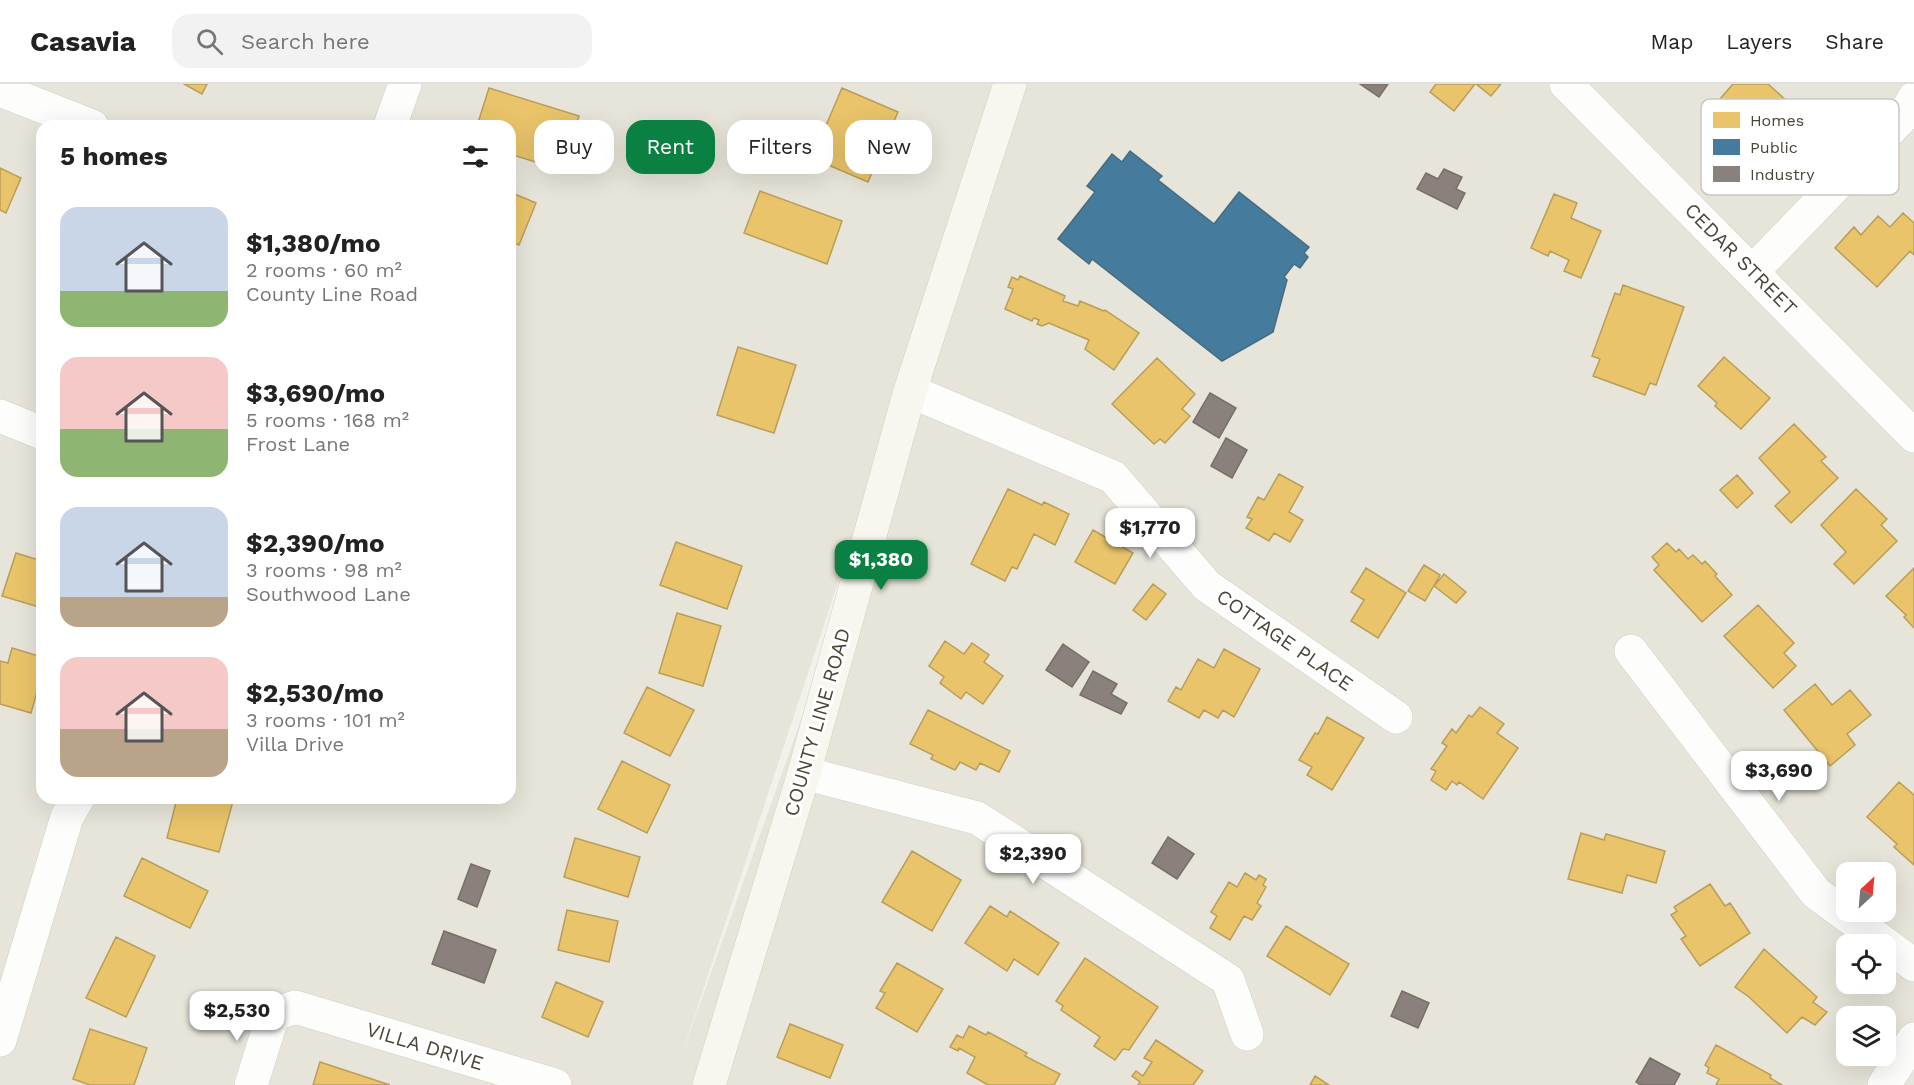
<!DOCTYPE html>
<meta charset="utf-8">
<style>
:root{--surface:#fff;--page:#f2f2f2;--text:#222;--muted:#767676;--line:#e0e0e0;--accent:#0b8043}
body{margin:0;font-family:"Work Sans",sans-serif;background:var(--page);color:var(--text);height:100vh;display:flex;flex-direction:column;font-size:22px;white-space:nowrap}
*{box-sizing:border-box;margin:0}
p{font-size:20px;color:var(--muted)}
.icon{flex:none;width:33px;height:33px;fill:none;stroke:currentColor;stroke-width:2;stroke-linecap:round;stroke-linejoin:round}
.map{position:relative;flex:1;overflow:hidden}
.side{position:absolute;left:36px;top:36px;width:480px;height:684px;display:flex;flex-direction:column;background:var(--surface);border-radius:18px;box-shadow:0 6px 24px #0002}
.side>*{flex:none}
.guide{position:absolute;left:534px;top:36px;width:570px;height:54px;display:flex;gap:12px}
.needle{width:39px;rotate:26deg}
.tools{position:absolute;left:1836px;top:778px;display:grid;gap:12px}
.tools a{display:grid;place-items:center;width:60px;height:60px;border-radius:12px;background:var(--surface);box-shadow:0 6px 24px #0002;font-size:30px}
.price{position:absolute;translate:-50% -51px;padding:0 14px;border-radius:12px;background:#fff;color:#222;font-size:20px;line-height:39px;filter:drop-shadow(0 2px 3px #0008)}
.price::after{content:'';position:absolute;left:50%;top:36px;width:18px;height:14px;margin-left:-9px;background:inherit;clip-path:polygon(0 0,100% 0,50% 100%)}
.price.active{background:var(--accent);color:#fff}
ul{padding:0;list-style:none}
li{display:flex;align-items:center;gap:18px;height:150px;padding:0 24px}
li span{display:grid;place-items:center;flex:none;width:168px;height:120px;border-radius:18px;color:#555}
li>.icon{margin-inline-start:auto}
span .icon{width:72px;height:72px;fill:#fffc;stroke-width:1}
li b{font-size:26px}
h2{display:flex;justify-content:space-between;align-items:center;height:72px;padding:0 24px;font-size:26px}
.tag{padding:0 21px;border-radius:18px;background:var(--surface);box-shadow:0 6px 24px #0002;font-size:21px;line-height:54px}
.tag.active{background:var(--accent);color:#fff}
header{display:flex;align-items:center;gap:36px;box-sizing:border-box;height:84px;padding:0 30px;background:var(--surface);border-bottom:2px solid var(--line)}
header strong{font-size:28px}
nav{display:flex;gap:33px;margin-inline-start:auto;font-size:21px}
.search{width:420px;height:54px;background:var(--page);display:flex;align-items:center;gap:15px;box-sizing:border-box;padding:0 21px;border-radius:18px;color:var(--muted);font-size:22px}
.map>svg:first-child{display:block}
</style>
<header>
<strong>Casavia</strong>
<div class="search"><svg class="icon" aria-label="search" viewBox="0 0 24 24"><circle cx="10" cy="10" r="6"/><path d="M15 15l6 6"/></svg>Search here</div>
<nav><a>Map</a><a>Layers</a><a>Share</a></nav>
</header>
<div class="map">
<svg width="1914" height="1001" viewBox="0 0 1914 1001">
<rect width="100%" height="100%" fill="#f2f2ec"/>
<!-- residential -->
<path fill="#e7e5d9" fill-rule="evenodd" d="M 0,0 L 1003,0 L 681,973 L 1027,0 L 1914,0 L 1914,1001 L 0,1001 ZM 42,42 L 510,42 L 510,714 L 42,714 ZM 1846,789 L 1886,789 L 1886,828 L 1846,828 ZM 1846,861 L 1886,861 L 1886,900 L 1846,900 ZM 1846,933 L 1886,933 L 1886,972 L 1846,972 Z"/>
<!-- homes -->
<path fill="#e9c46a" stroke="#b99e5a" stroke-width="1.5" d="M 184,0 L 207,0 L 202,10 Z
M 1436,0 L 1475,0 L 1454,27 L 1430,8 Z
M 1476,0 L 1501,0 L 1491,12 Z
M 1733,0 L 1768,0 L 1795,24 L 1772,51 L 1760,41 L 1757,45 L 1744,33 L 1741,36 L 1719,16 Z
M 489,4 L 579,32 L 567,68 L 554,64 L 548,82 L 510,70 L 510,42 L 477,42 Z
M 842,4 L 898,28 L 868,98 L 812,74 Z
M 0,84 L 21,94 L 6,129 L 0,126 Z
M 760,107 L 842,137 L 827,180 L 744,149 Z
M 510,108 L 536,119 L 519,161 L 510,157 Z
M 1554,110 L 1577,119 L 1571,134 L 1601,147 L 1581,194 L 1564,187 L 1569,176 L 1550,167 L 1548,172 L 1531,164 Z
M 1903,129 L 1914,139 L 1914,171 L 1910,167 L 1877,203 L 1835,164 L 1854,143 L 1861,151 L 1878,132 L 1890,143 Z
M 1020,192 L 1065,212 L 1063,217 L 1078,222 L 1080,217 L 1104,227 L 1105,226 L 1139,249 L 1114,286 L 1085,265 L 1089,256 L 1049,239 L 1042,242 L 1037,240 L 1039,236 L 1034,234 L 1032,237 L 1005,225 L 1013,205 L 1008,203 L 1012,193 L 1018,196 Z
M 1623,201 L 1684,223 L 1656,301 L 1650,299 L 1645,311 L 1593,292 L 1600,275 L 1592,272 L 1615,209 L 1620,211 Z
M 738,263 L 796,281 L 774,349 L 717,331 Z
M 1724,273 L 1770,314 L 1741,345 L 1715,322 L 1717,319 L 1698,302 Z
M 1157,274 L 1195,310 L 1182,325 L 1190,332 L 1165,359 L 1160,355 L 1154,360 L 1112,320 Z
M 1794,340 L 1826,373 L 1821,377 L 1838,394 L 1791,439 L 1775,422 L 1790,408 L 1759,374 Z
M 1279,390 L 1303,403 L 1289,428 L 1303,436 L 1290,458 L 1274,449 L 1269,457 L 1246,444 L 1252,435 L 1247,433 L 1258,413 L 1264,416 Z
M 1737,391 L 1753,409 L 1737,424 L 1720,406 Z
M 1008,405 L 1042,421 L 1044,418 L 1069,430 L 1055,461 L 1034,450 L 1017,485 L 1012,483 L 1005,497 L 971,480 Z
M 1856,405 L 1887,435 L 1881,441 L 1897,457 L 1854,500 L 1834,480 L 1846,468 L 1821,441 Z
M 1093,446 L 1133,469 L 1115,500 L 1075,478 Z
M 676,458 L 742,482 L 727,525 L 660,501 Z
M 1667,459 L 1676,468 L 1679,465 L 1688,475 L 1693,471 L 1702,480 L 1705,477 L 1717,490 L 1715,492 L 1732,511 L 1702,538 L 1654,486 L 1659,481 L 1652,473 Z
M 16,469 L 42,477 L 42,524 L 2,512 Z
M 1424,481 L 1440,491 L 1425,517 L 1408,507 Z
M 1366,484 L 1406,509 L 1378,554 L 1351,537 L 1364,516 L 1351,508 Z
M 1914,484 L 1914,544 L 1904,533 L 1906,531 L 1886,512 Z
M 1444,490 L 1466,508 L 1456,519 L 1434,502 Z
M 1153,500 L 1166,510 L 1146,536 L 1133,526 Z
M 1758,521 L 1794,559 L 1784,569 L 1796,582 L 1773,604 L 1724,552 Z
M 677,529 L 721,542 L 703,602 L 659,589 Z
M 945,557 L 964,570 L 972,559 L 989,571 L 984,578 L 1003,592 L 983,620 L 966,608 L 961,615 L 940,599 L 944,593 L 929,582 Z
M 12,564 L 42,573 L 42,590 L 31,629 L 0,620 L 0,577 L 8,579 Z
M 1224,565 L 1260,585 L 1234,633 L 1223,626 L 1218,634 L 1204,626 L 1199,634 L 1168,617 L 1176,603 L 1181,606 L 1198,575 L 1214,584 Z
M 1815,600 L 1832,621 L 1850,606 L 1871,631 L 1847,650 L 1855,661 L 1830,682 L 1784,626 Z
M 647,603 L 694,626 L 670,672 L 624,649 Z
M 1480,623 L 1504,640 L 1497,649 L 1518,664 L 1483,715 L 1459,698 L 1457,701 L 1452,697 L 1446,706 L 1431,696 L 1436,687 L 1431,685 L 1447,662 L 1442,659 L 1452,645 L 1456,649 L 1469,631 L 1472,633 Z
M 928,626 L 1010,667 L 999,688 L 980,679 L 976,686 L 960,678 L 955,686 L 931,675 L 933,671 L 910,660 Z
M 1327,633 L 1364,654 L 1332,706 L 1307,691 L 1312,683 L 1299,676 L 1315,649 L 1318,650 Z
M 622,677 L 670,701 L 647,749 L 598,725 Z
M 1899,698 L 1914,711 L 1914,781 L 1894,763 L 1897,760 L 1867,733 Z
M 177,714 L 220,714 L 233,717 L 219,768 L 167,754 Z
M 1581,749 L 1604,756 L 1606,750 L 1665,767 L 1656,799 L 1627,791 L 1622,809 L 1568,795 Z
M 575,754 L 640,773 L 628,813 L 564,793 Z
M 912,767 L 961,796 L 932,847 L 882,818 Z
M 142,774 L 208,807 L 190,844 L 124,812 Z
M 1245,789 L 1256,796 L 1259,791 L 1266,795 L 1263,801 L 1266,803 L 1257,819 L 1261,822 L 1252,836 L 1244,832 L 1230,856 L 1210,844 L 1217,832 L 1211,828 L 1229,798 L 1237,803 Z
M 1710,800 L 1725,822 L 1730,819 L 1750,849 L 1700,882 L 1681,855 L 1686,852 L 1671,831 L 1677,827 L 1674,823 Z
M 990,822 L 1007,833 L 1010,827 L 1059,859 L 1038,891 L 1014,875 L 1007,887 L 965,859 Z
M 567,826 L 618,837 L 609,878 L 558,866 Z
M 1286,842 L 1349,880 L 1330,911 L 1267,872 Z
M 116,853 L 155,872 L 126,933 L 86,914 Z
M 1764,865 L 1817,913 L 1813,918 L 1827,928 L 1815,941 L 1802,933 L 1787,949 L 1749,913 L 1735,903 Z
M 1085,874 L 1158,923 L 1129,966 L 1123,965 L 1115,976 L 1094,962 L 1100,953 L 1061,926 L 1063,922 L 1056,917 Z
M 897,879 L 943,905 L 917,948 L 876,924 L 885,909 L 880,907 Z
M 556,898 L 603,918 L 588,953 L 542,933 Z
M 790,940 L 843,961 L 830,994 L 777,973 Z
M 969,942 L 986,951 L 988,948 L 1027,969 L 1025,972 L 1060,990 L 1054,1001 L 988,1001 L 967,989 L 975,973 L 959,964 L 958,967 L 950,963 L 957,951 L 963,954 Z
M 90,945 L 147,964 L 134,1001 L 90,1001 L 73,995 Z
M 1156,956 L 1203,987 L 1193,1001 L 1138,1001 L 1140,998 L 1132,992 L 1136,987 L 1143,992 L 1152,978 L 1144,974 Z
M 1716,961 L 1771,991 L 1770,994 L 1782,1001 L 1716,1001 L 1719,995 L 1707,989 L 1709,984 L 1705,981 Z
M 320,978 L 390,1001 L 313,1001 Z
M 1315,992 L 1329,1001 L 1310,1001 Z"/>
<!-- public -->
<path fill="#457b9d" stroke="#466b7e" stroke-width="1.5" d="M 1130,67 L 1162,92 L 1158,96 L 1214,140 L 1239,108 L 1309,163 L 1304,169 L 1308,173 L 1300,184 L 1294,180 L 1284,193 L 1287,196 L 1273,248 L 1222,277 L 1092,175 L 1089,180 L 1058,155 L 1095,108 L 1087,102 L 1112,70 L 1122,78 Z"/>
<!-- industry -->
<path fill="#8a817c" stroke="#776f67" stroke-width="1.5" d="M 1360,0 L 1388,0 L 1379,13 Z
M 1444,85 L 1462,93 L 1456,105 L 1465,109 L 1457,125 L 1417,105 L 1426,89 L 1438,95 Z
M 1210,309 L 1236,324 L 1219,354 L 1193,338 Z
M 1226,354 L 1247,366 L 1232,394 L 1211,382 Z
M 1063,560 L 1089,578 L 1072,603 L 1046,586 Z
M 1093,587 L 1117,600 L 1111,610 L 1127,619 L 1121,630 L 1080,611 Z
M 1168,753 L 1194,770 L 1177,795 L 1152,779 Z
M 471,780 L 490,787 L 477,823 L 458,815 Z
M 444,847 L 496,866 L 484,899 L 432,880 Z
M 1402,907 L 1429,919 L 1418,944 L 1391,932 Z
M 1650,974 L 1680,990 L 1674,1001 L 1641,1001 L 1636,998 Z"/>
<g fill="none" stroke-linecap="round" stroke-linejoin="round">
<!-- street casing -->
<g stroke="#d0cfc9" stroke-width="34">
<path id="street" d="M 1566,0 L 1914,352
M 0,6 L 92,42
M 390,42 L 405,0
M 1753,187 L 1905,30 L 1914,14
M 910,307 L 1113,393 L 1207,502 L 1396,633
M 0,332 L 42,349
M 1631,567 L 1816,809 L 1914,881
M 804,689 L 977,734 L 1228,896 L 1247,950
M 0,956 L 67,733 L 78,714
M 251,1001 L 273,931 L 295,923 L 555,1001
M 1884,1001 L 1914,955"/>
</g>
<!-- secondary casing -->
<g stroke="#d2d0c2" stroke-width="34">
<path id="secondary" d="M 709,1001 L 804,689 L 910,307 L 1010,0"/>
</g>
<!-- street -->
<use href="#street" stroke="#fdfdfc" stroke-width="33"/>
<!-- secondary -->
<use href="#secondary" stroke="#f7f6ef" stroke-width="33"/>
</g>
<g text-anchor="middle" stroke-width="6" stroke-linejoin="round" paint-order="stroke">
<!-- street labels -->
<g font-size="20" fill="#4a4536" stroke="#fff">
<text transform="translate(1741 175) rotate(45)" y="7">CEDAR STREET</text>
<text transform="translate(1285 556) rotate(35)" y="7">COTTAGE PLACE</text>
<text transform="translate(817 638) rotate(-74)" y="7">COUNTY LINE ROAD</text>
<text transform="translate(425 962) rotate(17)" y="7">VILLA DRIVE</text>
</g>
</g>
<!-- legend -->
<rect x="1701" y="15" width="198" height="96" rx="9" fill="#fff" stroke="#c9c7c3" stroke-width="1.5"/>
<rect x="1713" y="28" width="27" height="16" fill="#e9c46a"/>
<rect x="1713" y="55" width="27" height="16" fill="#457b9d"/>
<rect x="1713" y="82" width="27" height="16" fill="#8a817c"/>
<g font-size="16" fill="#4a4536">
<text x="1750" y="42">Homes</text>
<text x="1750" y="69">Public</text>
<text x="1750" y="96">Industry</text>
</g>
</svg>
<div class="tools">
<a><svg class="needle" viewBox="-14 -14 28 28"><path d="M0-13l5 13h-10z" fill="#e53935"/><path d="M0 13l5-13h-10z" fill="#767676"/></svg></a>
<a><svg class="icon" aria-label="locate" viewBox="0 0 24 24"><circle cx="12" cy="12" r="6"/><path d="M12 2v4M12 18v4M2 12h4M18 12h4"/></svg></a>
<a><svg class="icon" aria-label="layers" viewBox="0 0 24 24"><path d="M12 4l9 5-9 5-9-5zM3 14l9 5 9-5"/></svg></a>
</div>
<b class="price" style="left:1150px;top:475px">$1,770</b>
<b class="price active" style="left:881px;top:507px">$1,380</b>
<b class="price" style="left:1779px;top:718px">$3,690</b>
<b class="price" style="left:1033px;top:801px">$2,390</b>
<b class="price" style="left:237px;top:958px">$2,530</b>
<div class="guide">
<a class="tag">Buy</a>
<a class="tag active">Rent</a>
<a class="tag">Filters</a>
<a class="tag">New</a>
</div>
<section class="side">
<h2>5 homes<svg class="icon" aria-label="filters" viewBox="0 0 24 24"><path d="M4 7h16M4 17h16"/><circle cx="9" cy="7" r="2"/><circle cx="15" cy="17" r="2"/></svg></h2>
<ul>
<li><span style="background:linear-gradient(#c9d6e8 70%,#8fb573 0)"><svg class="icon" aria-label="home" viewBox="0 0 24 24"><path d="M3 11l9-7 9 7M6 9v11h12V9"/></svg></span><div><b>$1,380/mo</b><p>2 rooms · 60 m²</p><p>County Line Road</p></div></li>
<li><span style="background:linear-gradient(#f6c9c9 60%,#8fb573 0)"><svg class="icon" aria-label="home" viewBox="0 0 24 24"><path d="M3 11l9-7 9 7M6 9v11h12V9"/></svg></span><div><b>$3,690/mo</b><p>5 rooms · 168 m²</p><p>Frost Lane</p></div></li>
<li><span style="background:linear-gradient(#c9d6e8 75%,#b9a48a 0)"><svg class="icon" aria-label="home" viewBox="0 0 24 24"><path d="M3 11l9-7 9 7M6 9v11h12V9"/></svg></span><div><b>$2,390/mo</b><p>3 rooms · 98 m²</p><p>Southwood Lane</p></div></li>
<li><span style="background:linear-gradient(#f6c9c9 60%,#b9a48a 0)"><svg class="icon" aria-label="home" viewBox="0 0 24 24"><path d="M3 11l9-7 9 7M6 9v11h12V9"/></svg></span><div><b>$2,530/mo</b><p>3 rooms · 101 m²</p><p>Villa Drive</p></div></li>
</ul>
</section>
</div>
